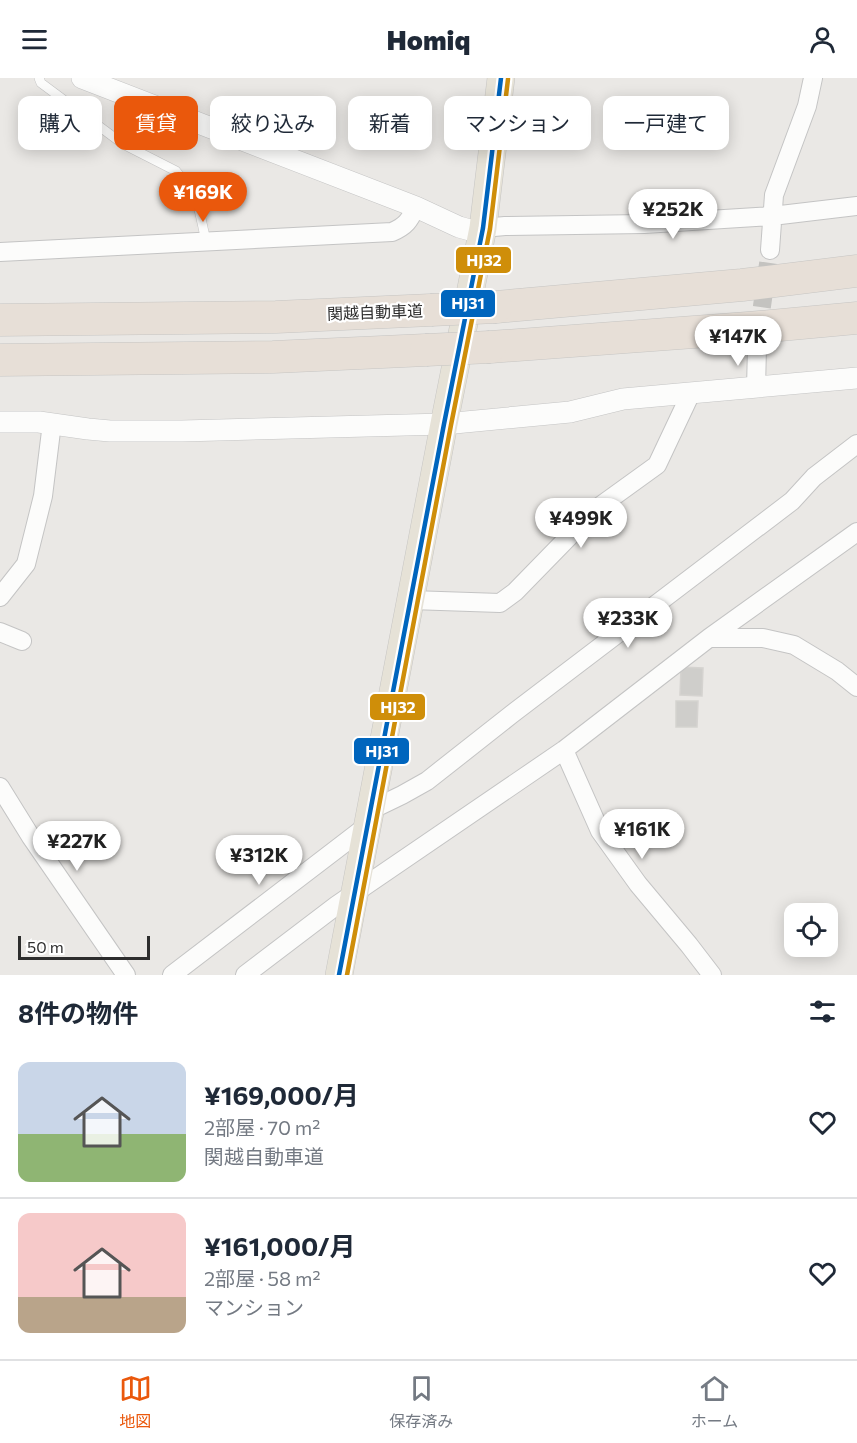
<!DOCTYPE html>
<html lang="ja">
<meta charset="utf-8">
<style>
:root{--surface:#fff;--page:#f6f6f7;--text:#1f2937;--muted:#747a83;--line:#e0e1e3;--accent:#ea580c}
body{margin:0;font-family:Commissioner,"Noto Sans JP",sans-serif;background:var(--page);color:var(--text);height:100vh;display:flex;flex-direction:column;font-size:22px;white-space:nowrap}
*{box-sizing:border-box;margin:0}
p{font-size:20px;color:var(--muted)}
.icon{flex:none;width:33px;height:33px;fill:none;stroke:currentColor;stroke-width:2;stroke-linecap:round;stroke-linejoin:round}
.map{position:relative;height:897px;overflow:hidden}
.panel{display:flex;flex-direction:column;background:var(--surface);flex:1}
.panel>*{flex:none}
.banner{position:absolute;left:18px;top:18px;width:822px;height:54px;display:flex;gap:12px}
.controls{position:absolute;left:784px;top:825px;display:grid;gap:12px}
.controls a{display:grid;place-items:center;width:54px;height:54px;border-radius:12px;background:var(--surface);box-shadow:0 3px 15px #0003;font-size:30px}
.scale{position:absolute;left:18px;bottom:15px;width:132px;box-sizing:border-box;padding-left:6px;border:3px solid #2d2d2d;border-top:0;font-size:16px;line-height:21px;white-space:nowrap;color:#2d2d2d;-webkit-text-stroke:4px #fff;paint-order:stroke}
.price{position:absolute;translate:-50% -51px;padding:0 14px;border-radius:21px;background:#fff;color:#222;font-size:20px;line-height:39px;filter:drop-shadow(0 2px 3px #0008)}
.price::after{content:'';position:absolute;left:50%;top:36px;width:18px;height:14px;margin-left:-9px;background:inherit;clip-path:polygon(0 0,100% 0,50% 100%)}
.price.selected{background:var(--accent);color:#fff}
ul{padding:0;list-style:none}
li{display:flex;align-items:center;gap:18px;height:150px;padding:0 18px}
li+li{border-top:2px solid var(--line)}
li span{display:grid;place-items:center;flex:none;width:168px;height:120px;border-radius:12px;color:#555}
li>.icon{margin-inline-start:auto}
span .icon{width:72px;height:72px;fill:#fffc;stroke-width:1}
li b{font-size:26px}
h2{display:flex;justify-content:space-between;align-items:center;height:72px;padding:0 18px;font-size:26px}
.pill{padding:0 21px;border-radius:12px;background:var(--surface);box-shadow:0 3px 15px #0003;font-size:21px;line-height:54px}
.pill.selected{background:var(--accent);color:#fff}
header{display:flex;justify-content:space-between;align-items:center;height:78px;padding:0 18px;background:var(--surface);font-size:27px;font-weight:800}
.menu{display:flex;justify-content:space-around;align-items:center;height:84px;border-top:2px solid var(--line);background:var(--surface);font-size:16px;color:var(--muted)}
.menu a{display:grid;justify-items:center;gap:3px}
.menu .selected{color:var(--accent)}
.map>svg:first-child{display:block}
</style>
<header><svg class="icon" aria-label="menu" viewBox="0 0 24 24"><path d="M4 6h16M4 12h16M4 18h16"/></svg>Homiq<svg class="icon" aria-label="person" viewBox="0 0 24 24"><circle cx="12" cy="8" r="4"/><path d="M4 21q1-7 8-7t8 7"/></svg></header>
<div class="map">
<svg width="857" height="897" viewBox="0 0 857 897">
<rect width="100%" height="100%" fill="#eae8e5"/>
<!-- building -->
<path fill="#cfcecb" stroke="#d5d3d0" stroke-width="1.5" d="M 681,589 L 703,590 L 702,618 L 680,617 Z
M 676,623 L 698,623 L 697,649 L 676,649 Z"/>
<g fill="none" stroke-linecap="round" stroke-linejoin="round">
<!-- minor-tunnel -->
<path stroke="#c4c3c0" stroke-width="18" stroke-dasharray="18 9" stroke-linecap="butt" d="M 758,256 L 770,172"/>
<!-- service casing -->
<g stroke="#c4c4c4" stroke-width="10">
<path id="service" d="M 39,0 L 41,5 L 123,66 L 176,93 L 196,118 L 206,163"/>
</g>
<!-- minor casing -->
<g stroke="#c4c4c4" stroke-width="20">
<path id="minor" d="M 483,150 L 505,148 L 644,146 L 772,138 L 857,128
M 770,172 L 774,117 L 807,28 L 813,0
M 0,174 L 392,154 C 406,148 409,143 416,129
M 756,310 L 757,269
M 0,519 L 26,486 L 43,418 L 52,345
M 411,522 L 500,525 L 515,514 L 596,431 L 657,387 L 691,315
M 0,554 L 22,563
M 709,560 L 763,560 L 794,567 L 837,593 L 857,609
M 564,672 L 600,753 L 638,806 L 689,867 L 712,897
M 0,709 L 31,759 L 126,897
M 371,732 L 402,717 L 427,703 L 512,636 L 792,423 L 814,399 L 857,366
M 172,897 L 368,747
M 245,897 L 337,827 L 564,672 L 709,560 L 857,454"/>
</g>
<!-- tertiary casing -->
<g stroke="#c4c4c4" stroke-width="22">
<path id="tertiary" d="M 82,0 L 416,129 L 459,149 L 470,152 L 483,150
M 0,344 L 39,344 L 88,351 L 110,353 L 182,353 L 444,346 L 570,334 L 623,321 L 857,300"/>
</g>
<!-- primary casing -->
<g stroke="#c6c5c3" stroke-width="28">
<path id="primary" d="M 339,897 L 444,346 L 483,150 L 501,0"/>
</g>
<!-- motorway casing -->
<g stroke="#c6c5c3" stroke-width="33">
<path id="motorway" d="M 496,229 L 742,207 L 857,193
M 0,242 L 276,239 L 431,232
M 490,269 L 748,250 L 857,240
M 0,282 L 273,279 L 426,272"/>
</g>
<!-- service -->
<use href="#service" stroke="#fcfcfb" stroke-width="9"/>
<!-- minor -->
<use href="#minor" stroke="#fcfcfb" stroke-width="18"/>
<!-- tertiary -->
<use href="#tertiary" stroke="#fcfcfb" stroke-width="21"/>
<!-- primary -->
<use href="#primary" stroke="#e6e2d7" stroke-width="27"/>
<!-- motorway -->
<use href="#motorway" stroke="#e7dfd7" stroke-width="32"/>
<!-- motorway-bridge casing -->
<g stroke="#c6c5c3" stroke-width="33" stroke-linecap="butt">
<path id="motorway-bridge" d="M 431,232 L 496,229
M 426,272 L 490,269"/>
</g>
<!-- motorway-bridge -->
<use href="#motorway-bridge" stroke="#e7dfd7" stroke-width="32"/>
<!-- bus-1 casing -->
<g stroke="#fff" stroke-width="9">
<path id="bus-1" d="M 339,897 L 444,346 L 483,150 L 501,0"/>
</g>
<!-- bus-2 casing -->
<g stroke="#fff" stroke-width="9">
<path id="bus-2" d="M 347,897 L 451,347 L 490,151 L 508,1"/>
</g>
<!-- bus-1 -->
<use href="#bus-1" stroke="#0065bd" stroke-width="4.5"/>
<!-- bus-2 -->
<use href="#bus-2" stroke="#cf8e09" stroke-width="4.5"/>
</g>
<g text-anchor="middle" stroke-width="4.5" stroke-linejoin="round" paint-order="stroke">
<!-- street labels -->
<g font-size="16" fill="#2d2d2d" stroke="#fff">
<text transform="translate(375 234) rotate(-2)" y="6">関越自動車道</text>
</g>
</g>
<g stroke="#fff" stroke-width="2">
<rect x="455" y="168" width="57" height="28" rx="6" fill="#cf8e09"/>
<rect x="440" y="211" width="56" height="29" rx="6" fill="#0065bd"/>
<rect x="369" y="615" width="57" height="28" rx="6" fill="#cf8e09"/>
<rect x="353" y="659" width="57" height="28" rx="6" fill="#0065bd"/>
</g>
<g font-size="16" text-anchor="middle" font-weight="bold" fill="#fff">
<text x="484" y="188">HJ32</text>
<text x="468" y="231">HJ31</text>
<text x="398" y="635">HJ32</text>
<text x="382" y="679">HJ31</text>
</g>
</svg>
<div class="controls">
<a><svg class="icon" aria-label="locate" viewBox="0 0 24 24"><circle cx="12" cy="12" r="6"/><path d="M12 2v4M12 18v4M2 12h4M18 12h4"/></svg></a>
</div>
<div class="scale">50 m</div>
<b class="price selected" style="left:203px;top:145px">¥169K</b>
<b class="price" style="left:673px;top:162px">¥252K</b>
<b class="price" style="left:738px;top:289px">¥147K</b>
<b class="price" style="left:581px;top:471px">¥499K</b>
<b class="price" style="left:628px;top:571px">¥233K</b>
<b class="price" style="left:642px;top:782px">¥161K</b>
<b class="price" style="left:77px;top:794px">¥227K</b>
<b class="price" style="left:259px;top:808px">¥312K</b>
<div class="banner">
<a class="pill">購入</a>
<a class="pill selected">賃貸</a>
<a class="pill">絞り込み</a>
<a class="pill">新着</a>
<a class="pill">マンション</a>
<a class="pill">一戸建て</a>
</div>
</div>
<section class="panel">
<h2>8件の物件<svg class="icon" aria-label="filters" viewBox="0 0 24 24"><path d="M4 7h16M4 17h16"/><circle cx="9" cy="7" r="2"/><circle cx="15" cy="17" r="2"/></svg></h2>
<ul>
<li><span style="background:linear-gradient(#c9d6e8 60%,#8fb573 0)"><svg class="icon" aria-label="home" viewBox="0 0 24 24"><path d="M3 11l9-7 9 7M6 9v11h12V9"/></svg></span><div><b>¥169,000/月</b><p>2部屋 · 70 m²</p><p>関越自動車道</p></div><svg class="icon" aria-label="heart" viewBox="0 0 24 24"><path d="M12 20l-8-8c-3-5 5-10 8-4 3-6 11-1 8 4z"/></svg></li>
<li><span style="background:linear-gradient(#f6c9c9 70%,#b9a48a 0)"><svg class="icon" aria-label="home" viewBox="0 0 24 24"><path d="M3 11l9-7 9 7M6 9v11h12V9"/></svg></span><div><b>¥161,000/月</b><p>2部屋 · 58 m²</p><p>マンション</p></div><svg class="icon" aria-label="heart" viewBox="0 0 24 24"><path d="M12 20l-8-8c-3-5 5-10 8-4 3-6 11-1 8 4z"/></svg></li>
</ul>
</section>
<nav class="menu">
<a class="selected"><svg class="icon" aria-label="map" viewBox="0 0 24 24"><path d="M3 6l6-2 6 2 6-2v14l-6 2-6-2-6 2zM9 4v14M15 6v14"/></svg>地図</a>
<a><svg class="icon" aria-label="saved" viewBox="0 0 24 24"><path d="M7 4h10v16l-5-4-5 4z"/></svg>保存済み</a>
<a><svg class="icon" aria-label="home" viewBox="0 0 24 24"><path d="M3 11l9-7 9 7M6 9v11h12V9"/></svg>ホーム</a>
</nav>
